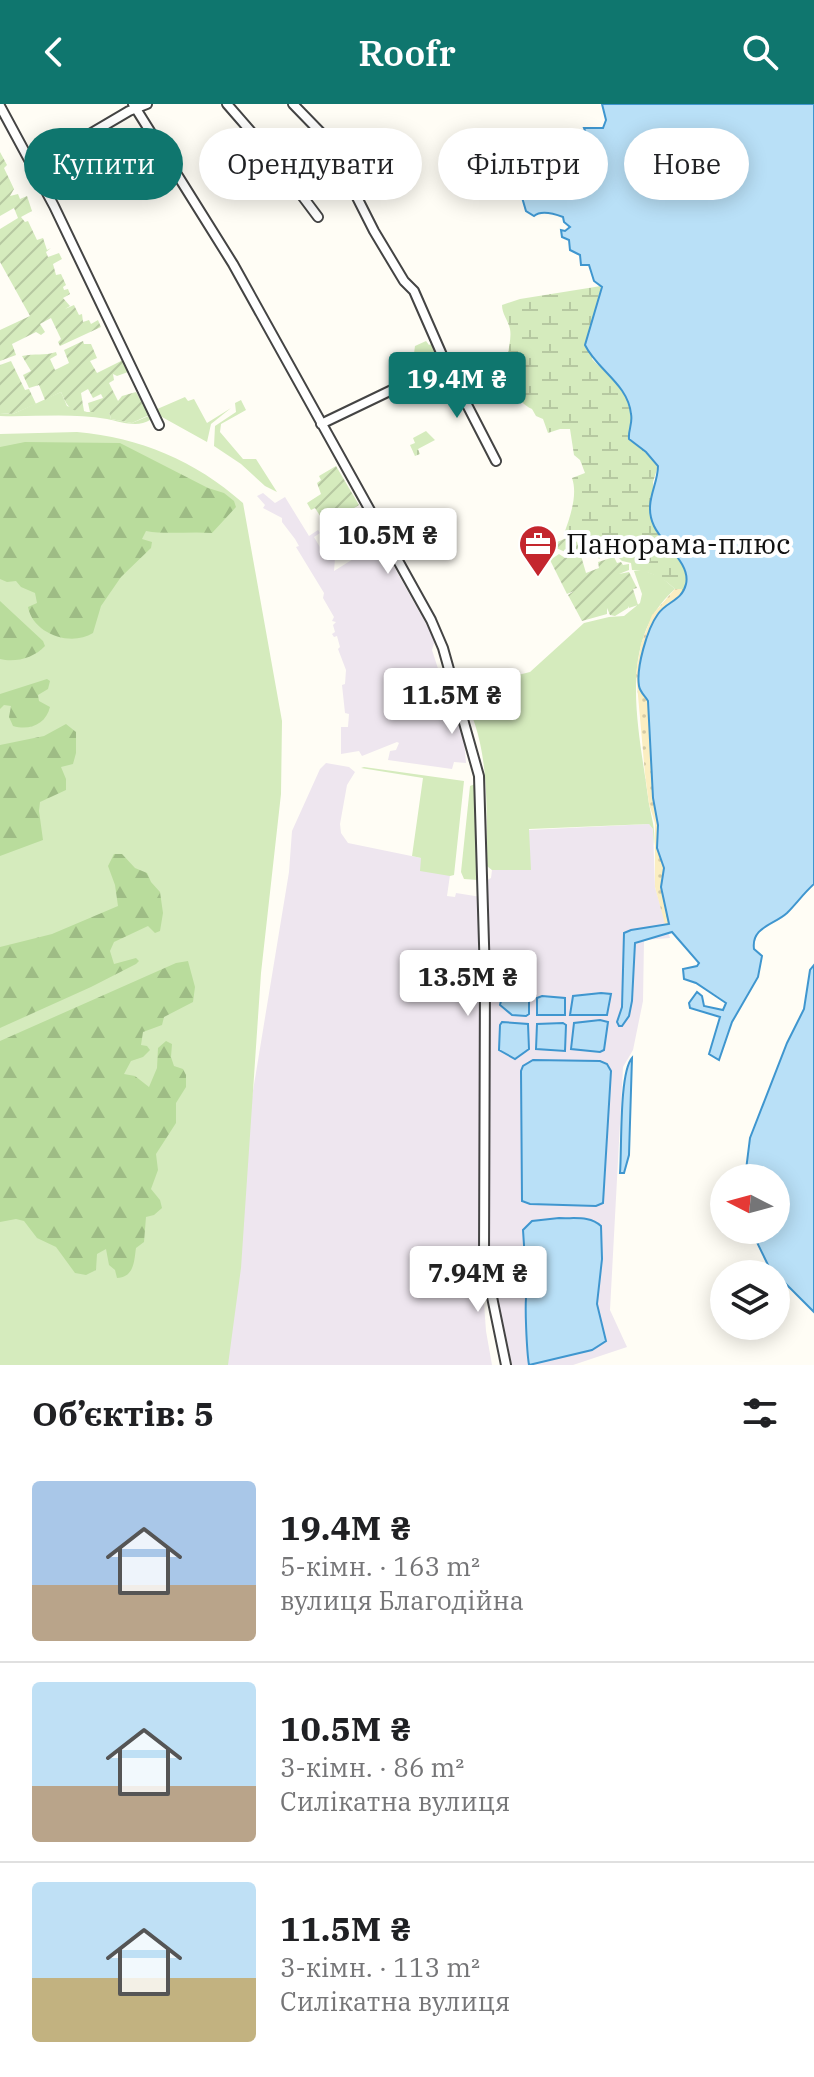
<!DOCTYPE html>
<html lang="uk">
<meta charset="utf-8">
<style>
:root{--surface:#fff;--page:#f2f2f2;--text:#202124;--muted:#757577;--line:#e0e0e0;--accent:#0f766e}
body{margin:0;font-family:"IBM Plex Serif",serif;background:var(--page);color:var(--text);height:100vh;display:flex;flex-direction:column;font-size:30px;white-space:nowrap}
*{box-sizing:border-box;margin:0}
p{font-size:26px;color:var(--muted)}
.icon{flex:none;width:44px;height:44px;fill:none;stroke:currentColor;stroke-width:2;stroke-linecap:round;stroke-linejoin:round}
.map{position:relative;height:1261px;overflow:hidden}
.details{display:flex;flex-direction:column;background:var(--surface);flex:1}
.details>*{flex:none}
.top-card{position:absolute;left:24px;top:24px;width:766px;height:72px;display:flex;gap:16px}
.needle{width:52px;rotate:276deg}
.controls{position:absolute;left:710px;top:1060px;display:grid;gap:16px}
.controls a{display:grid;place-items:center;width:80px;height:80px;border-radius:50%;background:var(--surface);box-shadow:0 4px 20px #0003;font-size:40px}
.price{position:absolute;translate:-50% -68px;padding:0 18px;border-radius:8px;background:#fff;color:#222;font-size:26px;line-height:52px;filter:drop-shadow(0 2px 4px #0008)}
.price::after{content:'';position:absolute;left:50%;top:48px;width:24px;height:18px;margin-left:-12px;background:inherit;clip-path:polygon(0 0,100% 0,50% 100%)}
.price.current{background:var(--accent);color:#fff}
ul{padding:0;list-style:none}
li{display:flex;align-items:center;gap:24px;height:200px;padding:0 32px}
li+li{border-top:2px solid var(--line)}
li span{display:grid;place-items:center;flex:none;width:224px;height:160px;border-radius:8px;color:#555}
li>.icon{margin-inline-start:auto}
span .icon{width:96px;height:96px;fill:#fffc;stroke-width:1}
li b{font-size:34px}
h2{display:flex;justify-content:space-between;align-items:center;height:96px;padding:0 32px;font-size:34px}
.chip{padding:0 28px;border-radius:36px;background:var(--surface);box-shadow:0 4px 20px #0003;font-size:28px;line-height:72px}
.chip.current{background:var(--accent);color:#fff}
header{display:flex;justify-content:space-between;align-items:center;height:104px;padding:0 32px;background:var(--accent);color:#fff;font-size:36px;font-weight:600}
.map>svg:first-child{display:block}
</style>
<header><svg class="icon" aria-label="back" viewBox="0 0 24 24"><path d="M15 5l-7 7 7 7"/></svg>Roofr<svg class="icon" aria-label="search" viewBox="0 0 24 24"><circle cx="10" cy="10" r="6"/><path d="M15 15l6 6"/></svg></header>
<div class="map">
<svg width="814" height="1261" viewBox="0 0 814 1261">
<defs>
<pattern id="forest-firs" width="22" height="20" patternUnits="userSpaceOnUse" patternTransform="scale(2)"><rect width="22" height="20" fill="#b9dc9c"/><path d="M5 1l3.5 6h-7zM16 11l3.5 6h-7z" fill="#9ebc85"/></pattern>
<pattern id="wetland-marsh" width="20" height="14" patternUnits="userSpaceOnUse" patternTransform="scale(2)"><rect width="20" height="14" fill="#d5ebbd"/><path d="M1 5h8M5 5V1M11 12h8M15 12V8" fill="none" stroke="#b6c8a1"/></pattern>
<pattern id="sand-dots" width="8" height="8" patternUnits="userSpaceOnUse" patternTransform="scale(2)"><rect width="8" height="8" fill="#fbeec1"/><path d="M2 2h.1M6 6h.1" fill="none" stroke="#d6cba5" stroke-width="1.8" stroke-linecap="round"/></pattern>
<pattern id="park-tufts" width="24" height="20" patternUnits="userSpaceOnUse" patternTransform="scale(2)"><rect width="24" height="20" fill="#d5ebbd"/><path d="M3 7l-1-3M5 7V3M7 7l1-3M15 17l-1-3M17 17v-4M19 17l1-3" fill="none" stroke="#b6c8a1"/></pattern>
<pattern id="garden-furrows" width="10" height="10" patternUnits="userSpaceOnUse" patternTransform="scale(2)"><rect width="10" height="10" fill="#d5ebbd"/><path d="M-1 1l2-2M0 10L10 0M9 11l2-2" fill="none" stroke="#b6c8a1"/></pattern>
</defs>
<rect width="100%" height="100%" fill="#fffdf5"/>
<!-- industrial -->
<path fill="#eee6ef" d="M 263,389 L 275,399 L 285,393 L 309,432 L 318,426 L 320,429 L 314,433 L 324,450 L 331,446 L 335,454 L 334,467 L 366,447 L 371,455 L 376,452 L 383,463 L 392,459 L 435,536 L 432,546 L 443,580 L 455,602 L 464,636 L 466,659 L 454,658 L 452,665 L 388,656 L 390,647 L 396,646 L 399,639 L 397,638 L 362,652 L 359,647 L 341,650 L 341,623 L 348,623 L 349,610 L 345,609 L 342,581 L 345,580 L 346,566 L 338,545 L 340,543 L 337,532 L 334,533 L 332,530 L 335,528 L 333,521 L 336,518 L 332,517 L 334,513 L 323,494 L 324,489 L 296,443 L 299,442 L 295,435 L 282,418 L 282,414 L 263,404 L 265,401 L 257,392 Z
M 326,659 L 349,663 L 355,668 L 347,681 L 340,720 L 341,729 L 348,739 L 421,754 L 450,771 L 447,792 L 455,793 L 456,789 L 481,793 L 480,869 L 476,872 L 475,877 L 478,878 L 480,893 L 480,1142 L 486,1227 L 492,1261 L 178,1261 L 249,1011 L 289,768 L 292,727 L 320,665 Z
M 649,720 L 653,725 L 655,783 L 670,834 L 644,836 L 643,897 L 633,946 L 623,963 L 610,1206 L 627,1243 L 573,1261 L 512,1261 L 490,1163 L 487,1079 L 489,885 L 499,870 L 488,858 L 487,776 L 491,774 L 492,766 L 487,762 L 487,724 L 529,726 Z"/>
<!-- grass -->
<path fill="#d5ebbd" d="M 61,288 L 67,302 L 87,308 L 109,308 L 111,315 L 132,319 L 151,311 L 150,316 C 138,324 121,318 107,315 C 72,309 36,313 0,312 L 0,309 L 13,310 Z
M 185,293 L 188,297 L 194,295 L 207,319 L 231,304 L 211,320 L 207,338 L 162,313 L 155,306 Z
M 241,296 L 246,306 L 221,320 L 220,328 L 243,355 L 256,355 L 277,388 L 265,382 L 241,360 L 214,342 L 215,322 L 236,308 L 235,299 Z
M 77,328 C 141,334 194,356 243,399 L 282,617 L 281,690 L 261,869 L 241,1164 L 228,1261 L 0,1261 L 0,330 Z
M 642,466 L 661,473 L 675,485 C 616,537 639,624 648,693 C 650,710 656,723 654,742 L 653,725 L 649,720 L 529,725 L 531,766 L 492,766 L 487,762 C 486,708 492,630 457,586 L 530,568 L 584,519 L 609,513 L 624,512 L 640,499 L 642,490 L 634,467 Z
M 364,663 L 464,677 L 454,771 L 450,772 L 420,767 L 421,754 L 412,752 L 423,674 L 361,664 Z
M 475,680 L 478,776 L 464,775 L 461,768 L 470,682 Z"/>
<!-- forest -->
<path fill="url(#forest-firs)" d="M 25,338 L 120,339 L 208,384 L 224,389 L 234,397 L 236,403 L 212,429 C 189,427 167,431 146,427 L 142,435 L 152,438 L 151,444 L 121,473 L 101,502 L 93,529 C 71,543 33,530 28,503 L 37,499 L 35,489 L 21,483 L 16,477 L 7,478 L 0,475 L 0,343 Z
M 0,497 L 43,537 L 45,542 C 34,554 15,559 0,555 Z
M 47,575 L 50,577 L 48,585 L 38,591 L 39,597 L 50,603 C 46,620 30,627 13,622 L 9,613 L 11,602 L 4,601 L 0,605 L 0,590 Z
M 66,620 L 76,628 L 76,649 L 73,660 L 61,663 L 66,675 L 66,686 L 40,698 L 39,707 L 43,736 L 0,752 L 0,641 L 44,632 Z
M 114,750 L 122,750 L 135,764 L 147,769 L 151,778 L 160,788 L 163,809 L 160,827 L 155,829 L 148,822 L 114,838 L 110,847 L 114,860 L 136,854 L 139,857 L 136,860 L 91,883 L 0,924 L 0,843 L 52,830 L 118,802 L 115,781 L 108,762 Z
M 188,857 L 195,883 L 193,898 L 164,913 L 162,921 L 143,928 L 141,941 L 147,942 L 150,946 L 143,953 L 131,957 L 124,970 L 135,972 L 149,983 L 157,964 L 158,944 L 166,937 L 172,940 L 171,953 L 174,962 L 183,965 L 186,971 L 186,983 L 176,999 L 176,1019 L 156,1050 L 158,1066 L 151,1085 L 160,1096 L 162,1104 L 154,1111 L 146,1113 L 144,1138 L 136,1144 C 134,1158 134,1173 117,1174 L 115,1166 L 109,1161 L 106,1145 L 97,1150 L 96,1166 L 86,1171 L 75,1169 L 56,1143 L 37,1134 L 24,1117 L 16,1115 L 0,1118 L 0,937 L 176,859 Z"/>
<!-- wetland -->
<path fill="url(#wetland-marsh)" d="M 601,182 L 592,255 C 607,271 628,285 631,309 C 633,318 628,326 629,335 L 646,348 L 658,362 L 653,378 L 656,427 L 695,475 L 680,494 L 681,485 L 675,485 C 662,473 650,467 632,466 L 631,459 L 622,457 L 613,448 L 605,448 L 599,455 L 589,437 L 564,430 C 570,413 578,391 572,374 L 585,369 L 580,356 L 574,351 L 570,325 L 560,325 L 548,329 L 543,315 L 536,312 L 532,305 C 515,298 509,274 508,256 C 507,246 512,236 510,225 C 508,216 502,210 502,201 L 520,195 Z"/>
<!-- sand -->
<path fill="url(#sand-dots)" d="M 675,485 L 682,485 L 680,494 L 668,499 L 658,510 L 645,539 L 653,694 L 658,721 L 657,744 L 664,764 L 661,783 L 670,816 L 669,820 L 665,820 L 655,783 L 655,719 L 649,700 L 645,670 L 636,569 L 641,540 L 652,511 Z"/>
<!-- park -->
<path fill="url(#park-tufts)" d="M 426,237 L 429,241 L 433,239 L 436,247 L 432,249 L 436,258 L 441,257 L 438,261 L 423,268 L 421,260 L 413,257 L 415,242 Z
M 426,327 L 435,336 L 418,345 L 420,350 L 415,352 L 410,341 L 415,339 L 413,334 Z"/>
<!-- garden -->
<path fill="url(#garden-furrows)" d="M 0,48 L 7,61 L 4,64 L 14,85 L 10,92 L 18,90 L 20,95 L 27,92 L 32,107 L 21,113 L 25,118 L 28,117 L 37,136 L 43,134 L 47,146 L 51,144 L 46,148 L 48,153 L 59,149 L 62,155 L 53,160 L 56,171 L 61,170 L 66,181 L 63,183 L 64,186 L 68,185 L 70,190 L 63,194 L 70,202 L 65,205 L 74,201 L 79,211 L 82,210 L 83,218 L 89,216 L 91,220 L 98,216 L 101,223 L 60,242 L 58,238 L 61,235 L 51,214 L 40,220 L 45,228 L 41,231 L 36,228 L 12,240 L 16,251 L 0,257 L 0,226 L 30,212 L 0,158 L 0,125 L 18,114 L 14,104 L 0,112 Z
M 83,237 L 84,240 L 91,240 L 97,254 L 90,257 L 97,269 L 123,256 L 128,268 L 117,272 L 113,270 L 114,276 L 109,279 L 118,297 L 122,292 L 136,288 L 149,311 L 132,319 L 111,315 L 109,308 L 90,308 L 88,299 L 103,294 L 101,290 L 93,294 L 88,285 L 81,289 L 84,307 C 70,309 66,300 61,288 L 45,296 L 39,281 L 29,284 L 23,271 L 31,267 L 22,252 C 35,249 44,252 56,248 L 57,251 L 50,255 L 55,266 L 69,259 L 64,246 Z
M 11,257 L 25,286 L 29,285 L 36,300 L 13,310 L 0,309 L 0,261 Z
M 336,362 L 359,401 L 326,421 L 315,404 L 311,406 L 307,399 L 321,390 L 317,379 L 321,376 L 319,372 Z
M 569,433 L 577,438 L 586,469 L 599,464 L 598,458 L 614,453 L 617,459 L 621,458 L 623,461 L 629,460 L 629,466 L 619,470 L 629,468 L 637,484 L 633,485 L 638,501 L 629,504 L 628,502 L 628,504 L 615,512 L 610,511 L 607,504 L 607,510 L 582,517 L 568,491 L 574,487 L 567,490 L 550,456 L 559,450 L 565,454 L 570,450 L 556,444 L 557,438 Z"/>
<!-- water -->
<path fill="#b9e0f7" stroke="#3f96cf" stroke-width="2" d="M 602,0 L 814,0 L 814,780 C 804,789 796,800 787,809 C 774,821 751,823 754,845 L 762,852 L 758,873 L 732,918 L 719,956 L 709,950 L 720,913 L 690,904 L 689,899 L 697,888 L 702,892 L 704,902 L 723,906 L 726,899 L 696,879 L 684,875 L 683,865 L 697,862 L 699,859 L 672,828 L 635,839 L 632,897 L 629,912 L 622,922 L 619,922 L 617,918 L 622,903 L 624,829 L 631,826 L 669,820 L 661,783 L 664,764 L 657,744 L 658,721 L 653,694 L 648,597 C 645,592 640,588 639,582 C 636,564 647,525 658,510 C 667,497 682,497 686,480 C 691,459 662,440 654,422 C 643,399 658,382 658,362 L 646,348 L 629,335 C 628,326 633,319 631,310 C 628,280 597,266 585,241 L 602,183 L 594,177 L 589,161 L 581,161 L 580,151 L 570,146 L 569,136 L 562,133 L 561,126 L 565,127 L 570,123 L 564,118 L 563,113 C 555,110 541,106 534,112 L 526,107 L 521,90 L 516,88 L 516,84 L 532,87 L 535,81 L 539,82 L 544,76 L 551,74 L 556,66 C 541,56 518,69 499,66 L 496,60 L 490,60 L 489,55 L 493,58 L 506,55 L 517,64 L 528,59 L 545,59 L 549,50 L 558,55 L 565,51 L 566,48 L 570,49 L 576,39 L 568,37 L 564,39 L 563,30 L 585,36 L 588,34 L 584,24 L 603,24 L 606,16 Z
M 814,861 L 814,1208 L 769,1163 L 751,1126 L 776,1126 L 776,1074 L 745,1074 L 750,1034 L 787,939 L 804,905 L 810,866 Z
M 510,879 L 529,884 L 529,910 L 526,912 L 512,911 L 500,901 L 504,884 Z
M 601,889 L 611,890 L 607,911 L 570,911 L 573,892 Z
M 542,892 L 565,894 L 565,911 L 537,911 L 537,894 Z
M 600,916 L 608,918 L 604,946 L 600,948 L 571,945 L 574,919 Z
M 502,918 L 528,920 L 529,945 L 515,955 L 499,946 L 500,921 Z
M 563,919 L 566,921 L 565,947 L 536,945 L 537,920 Z
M 632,954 L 629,1051 L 624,1069 L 620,1069 C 622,1045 619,969 632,954 Z
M 533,956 L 600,957 L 607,960 L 611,967 L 603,1099 L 596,1102 L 530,1100 L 522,1097 L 521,967 L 523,962 Z
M 559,1114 C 573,1115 590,1111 601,1122 L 602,1155 L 597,1200 L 606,1237 L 592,1246 L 529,1261 C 527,1249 524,1197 527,1187 L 523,1126 L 532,1117 Z"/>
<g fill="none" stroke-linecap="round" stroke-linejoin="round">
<!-- minor casing -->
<g stroke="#444" stroke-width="12">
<path id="minor" d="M 133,0 L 233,160 L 431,516 L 443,544 L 479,672 L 485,873 L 484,1154 L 506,1261
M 227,0 L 273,53 L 318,113
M 293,0 L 328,36 L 374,127 L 404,177 L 414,187 L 446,260 L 496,357
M 0,2 L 54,102 L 159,321
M 34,63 L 129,7 L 147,0
M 321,320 L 446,260"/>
</g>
<!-- minor -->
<use href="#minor" stroke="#fff" stroke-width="8"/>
</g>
<!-- icons -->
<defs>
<g id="office-pin" transform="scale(2)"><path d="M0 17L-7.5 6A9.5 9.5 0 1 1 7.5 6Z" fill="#c4262e" stroke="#fff"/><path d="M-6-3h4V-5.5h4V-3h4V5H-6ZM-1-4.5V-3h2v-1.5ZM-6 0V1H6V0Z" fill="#fff"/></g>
</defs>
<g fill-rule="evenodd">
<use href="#office-pin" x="538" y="440"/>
</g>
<g text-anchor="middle" stroke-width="8" stroke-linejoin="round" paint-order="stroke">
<!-- poi labels -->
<g font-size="28" fill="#111" stroke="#fff" text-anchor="start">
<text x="566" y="450">Панорама-плюс</text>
</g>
</g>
</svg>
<div class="controls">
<a><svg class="needle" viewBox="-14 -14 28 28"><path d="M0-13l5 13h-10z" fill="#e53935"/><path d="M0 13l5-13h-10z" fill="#757577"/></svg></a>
<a><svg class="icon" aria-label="layers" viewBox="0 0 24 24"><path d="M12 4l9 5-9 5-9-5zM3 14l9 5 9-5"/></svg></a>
</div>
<b class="price current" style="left:457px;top:316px">19.4M ₴</b>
<b class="price" style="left:388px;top:472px">10.5M ₴</b>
<b class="price" style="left:452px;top:632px">11.5M ₴</b>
<b class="price" style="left:468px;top:914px">13.5M ₴</b>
<b class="price" style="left:478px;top:1210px">7.94M ₴</b>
<div class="top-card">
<a class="chip current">Купити</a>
<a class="chip">Орендувати</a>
<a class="chip">Фільтри</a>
<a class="chip">Нове</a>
</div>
</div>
<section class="details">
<h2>Об’єктів: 5<svg class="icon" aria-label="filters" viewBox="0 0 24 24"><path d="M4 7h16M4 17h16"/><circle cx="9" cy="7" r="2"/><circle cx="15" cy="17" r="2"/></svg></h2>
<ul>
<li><span style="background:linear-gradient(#a9c7e8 65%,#b9a48a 0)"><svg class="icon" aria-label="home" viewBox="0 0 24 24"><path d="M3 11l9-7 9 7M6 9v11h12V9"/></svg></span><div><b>19.4M ₴</b><p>5-кімн. · 163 m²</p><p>вулиця Благодійна</p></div></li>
<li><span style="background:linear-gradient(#bfe0f5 65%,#b9a48a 0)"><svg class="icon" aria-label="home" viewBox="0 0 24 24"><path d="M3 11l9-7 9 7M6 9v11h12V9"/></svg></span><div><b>10.5M ₴</b><p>3-кімн. · 86 m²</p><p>Силікатна вулиця</p></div></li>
<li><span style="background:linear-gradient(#bfe0f5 60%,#c2b280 0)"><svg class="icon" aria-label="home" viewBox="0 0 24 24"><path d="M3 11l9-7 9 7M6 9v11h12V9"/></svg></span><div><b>11.5M ₴</b><p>3-кімн. · 113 m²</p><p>Силікатна вулиця</p></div></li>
</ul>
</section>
